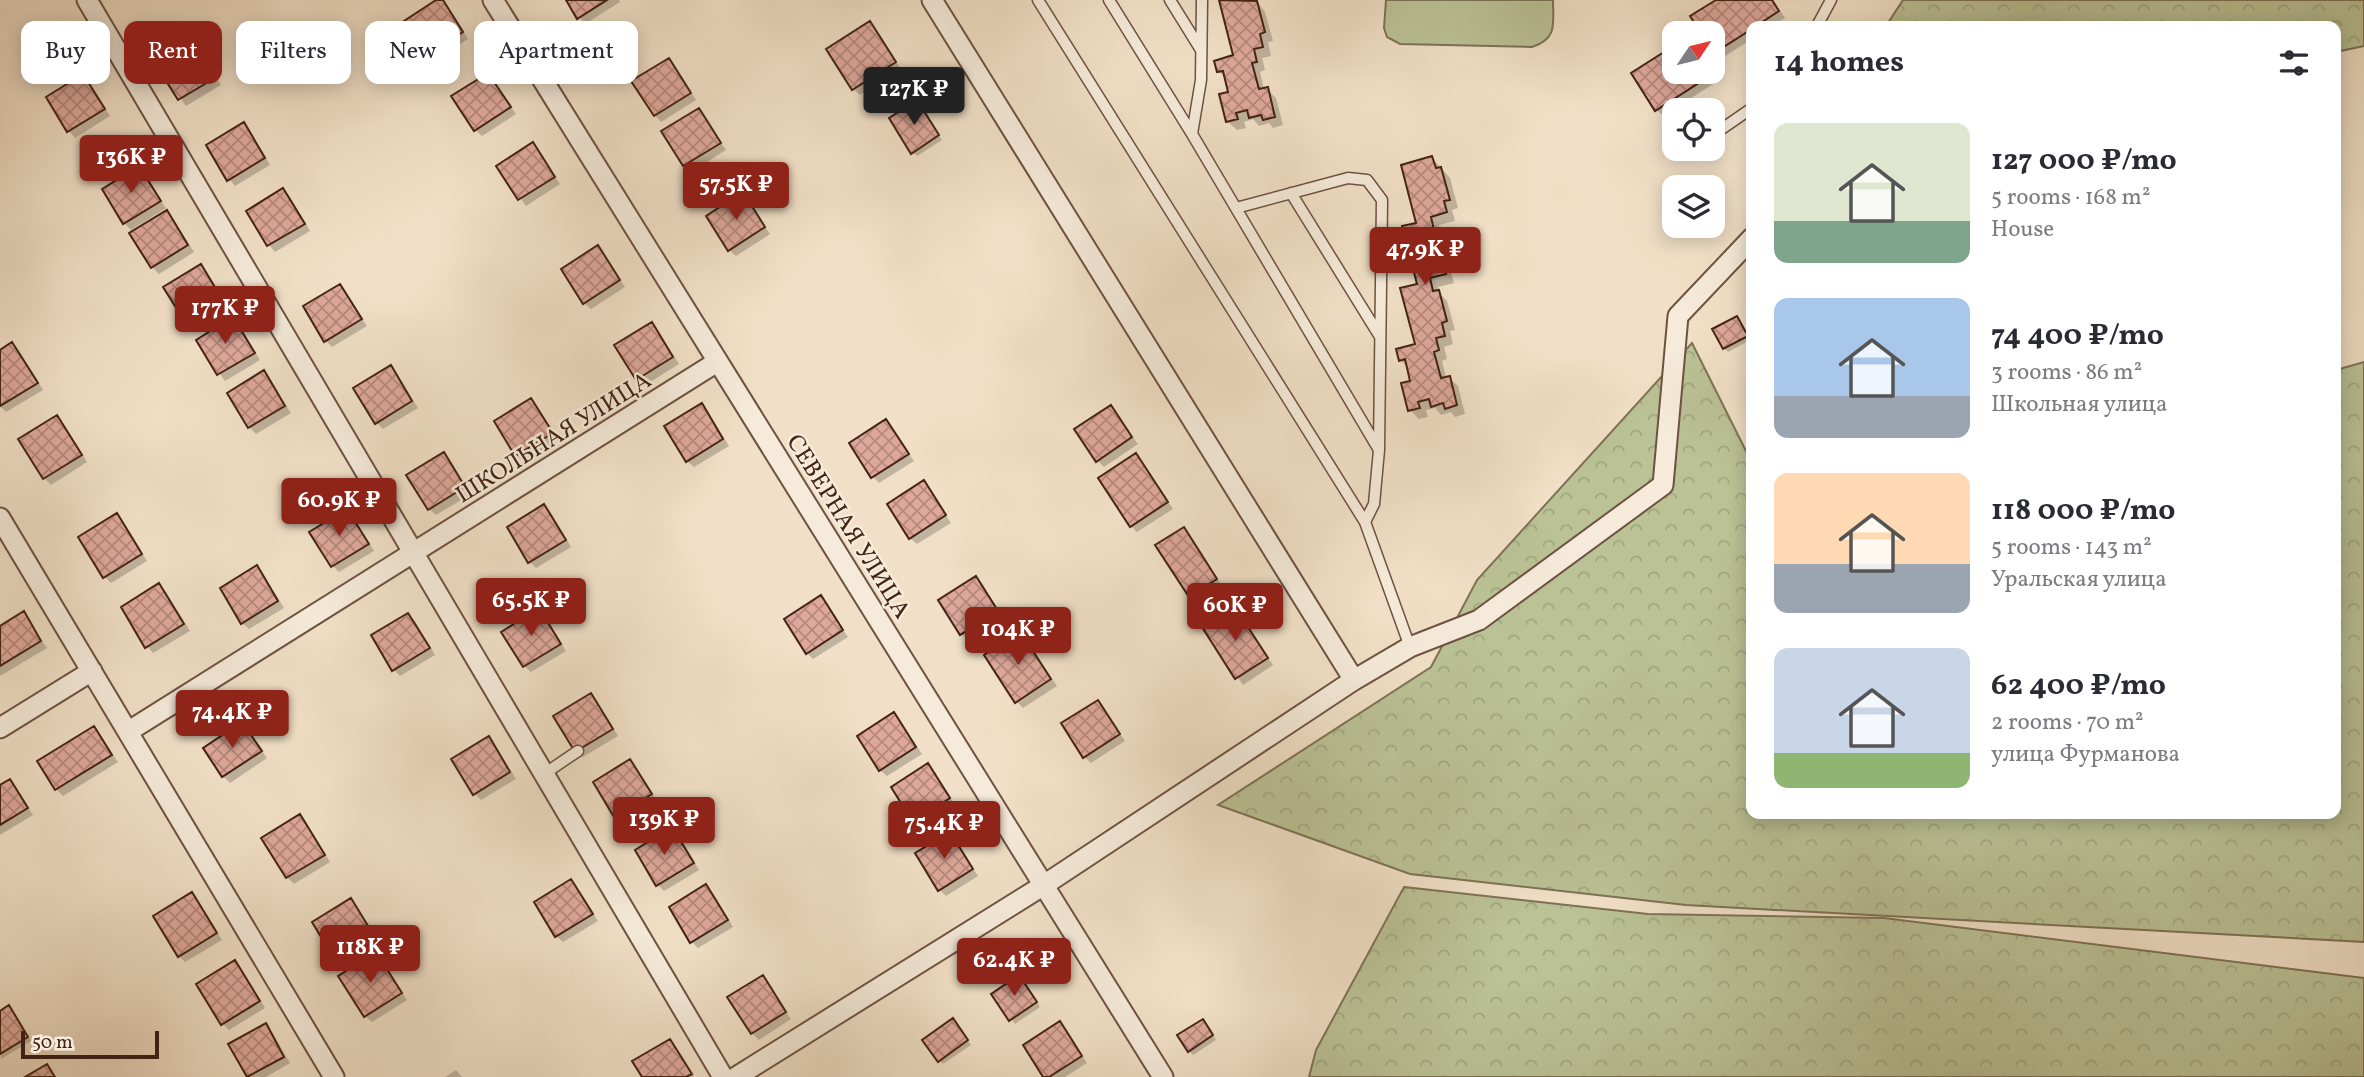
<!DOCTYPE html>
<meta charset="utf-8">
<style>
:root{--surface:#fff;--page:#f7f7f7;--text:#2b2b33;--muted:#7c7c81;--accent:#8f2418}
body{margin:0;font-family:Vollkorn,serif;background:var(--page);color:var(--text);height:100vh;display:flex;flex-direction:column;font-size:26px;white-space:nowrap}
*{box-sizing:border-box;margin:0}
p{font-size:23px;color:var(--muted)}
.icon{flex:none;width:38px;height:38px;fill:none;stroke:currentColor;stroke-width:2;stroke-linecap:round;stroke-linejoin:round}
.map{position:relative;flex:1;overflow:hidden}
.sheet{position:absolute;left:1746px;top:21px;width:595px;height:798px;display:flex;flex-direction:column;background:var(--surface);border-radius:14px;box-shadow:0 4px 18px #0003}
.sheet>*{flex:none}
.banner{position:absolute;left:21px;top:21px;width:665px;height:63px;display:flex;gap:14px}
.needle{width:46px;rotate:55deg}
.buttons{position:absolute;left:1662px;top:21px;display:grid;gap:14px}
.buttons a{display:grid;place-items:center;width:63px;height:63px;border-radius:14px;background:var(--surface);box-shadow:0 4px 18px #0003;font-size:35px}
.scale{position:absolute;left:21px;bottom:18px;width:138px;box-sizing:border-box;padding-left:7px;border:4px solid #432314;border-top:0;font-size:19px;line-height:24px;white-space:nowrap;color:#432314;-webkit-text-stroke:5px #f6ebdb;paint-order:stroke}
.price{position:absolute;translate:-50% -60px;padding:0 16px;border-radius:7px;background:var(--accent);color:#fff;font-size:23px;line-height:46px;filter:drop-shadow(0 2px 4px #0008)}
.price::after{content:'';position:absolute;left:50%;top:42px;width:21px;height:16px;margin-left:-10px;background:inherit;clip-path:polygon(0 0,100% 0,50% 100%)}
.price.active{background:#222;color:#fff}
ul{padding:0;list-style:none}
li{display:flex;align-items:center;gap:21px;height:175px;padding:0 28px}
li span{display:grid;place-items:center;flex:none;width:196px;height:140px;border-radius:14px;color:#555}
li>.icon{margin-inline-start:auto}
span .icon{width:84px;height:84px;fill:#fffc;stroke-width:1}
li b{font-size:30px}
h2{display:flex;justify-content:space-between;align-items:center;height:84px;padding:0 28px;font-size:30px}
.chip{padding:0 24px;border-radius:14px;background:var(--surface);box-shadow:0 4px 18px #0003;font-size:24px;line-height:63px}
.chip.active{background:var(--accent);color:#fff}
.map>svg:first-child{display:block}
</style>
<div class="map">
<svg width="2364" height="1077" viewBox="0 0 2364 1077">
<defs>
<pattern id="forest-crowns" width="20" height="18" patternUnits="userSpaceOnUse" patternTransform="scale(1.75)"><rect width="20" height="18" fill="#bac296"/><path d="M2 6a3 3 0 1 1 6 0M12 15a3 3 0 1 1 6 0" fill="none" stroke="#a1a680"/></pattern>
<pattern id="building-cross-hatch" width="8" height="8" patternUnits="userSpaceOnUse" patternTransform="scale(1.75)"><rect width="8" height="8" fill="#dea89b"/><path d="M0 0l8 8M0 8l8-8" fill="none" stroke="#b6887d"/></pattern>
</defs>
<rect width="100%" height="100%" fill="#f1e0c7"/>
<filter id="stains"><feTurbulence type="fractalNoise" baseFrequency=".00286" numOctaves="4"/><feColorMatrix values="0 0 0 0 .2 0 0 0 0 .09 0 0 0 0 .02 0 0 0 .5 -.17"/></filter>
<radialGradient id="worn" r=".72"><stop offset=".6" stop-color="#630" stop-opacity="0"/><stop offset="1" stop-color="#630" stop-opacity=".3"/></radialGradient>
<!-- forest -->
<path fill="url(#forest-crowns)" stroke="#7e7255" stroke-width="2" d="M 1903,0 L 2364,0 L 2364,46 L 2336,52 L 2336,26 L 1886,26 Z
M 1692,343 L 1752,463 L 1752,814 L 2336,814 L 2336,370 L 2364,362 L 2364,942 L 1686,905 L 1410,874 L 1218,805 L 1431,667 L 1477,580 Z
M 1404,887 L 1648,914 L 1884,918 L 2364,978 L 2364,1077 L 1309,1077 L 1316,1050 Z"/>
<!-- pitch -->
<path fill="#bac296" stroke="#7e7255" stroke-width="2" d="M 1386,0 L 1553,0 C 1553,23 1558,39 1532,47 L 1400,44 L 1387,37 L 1384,28 Z"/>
<!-- shadow -->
<path fill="#0003" d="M 439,0 L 447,6 L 468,39 L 434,61 L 427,54 Z
M 568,0 L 619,0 L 620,2 L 585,24 Z
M 1256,0 L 1265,12 L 1273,41 L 1268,42 L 1271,56 L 1262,58 L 1265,70 L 1260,72 L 1264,89 L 1267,89 L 1276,98 L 1283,125 L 1273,128 L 1269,123 L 1259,126 L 1253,119 L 1244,122 L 1246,128 L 1237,130 L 1228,122 L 1230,93 L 1227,79 L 1218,71 L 1235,57 L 1220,1 Z
M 1719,0 L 1773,0 L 1785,18 L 1772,26 L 1752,26 L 1752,39 L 1722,58 L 1713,49 L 1713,33 L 1703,33 L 1693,17 Z
M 870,23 L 901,69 L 860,95 L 853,89 Z
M 611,32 L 625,52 L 604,65 L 600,61 Z
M 194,45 L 200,51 L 221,85 L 186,106 L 158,66 Z
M 668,60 L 696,100 L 661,122 L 655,115 Z
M 1713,66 L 1721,79 L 1663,116 L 1656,109 L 1675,72 L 1713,72 Z
M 488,75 L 516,114 L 482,136 L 475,130 Z
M 83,76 L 110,116 L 75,138 L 69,131 L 48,98 Z
M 920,106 L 942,140 L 917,156 L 913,152 Z
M 698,110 L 726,150 L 691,172 L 664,132 Z
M 243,125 L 250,131 L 270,165 L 235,186 L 229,179 Z
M 533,144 L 560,184 L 526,206 L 498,166 Z
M 1432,158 L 1450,178 L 1458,208 L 1452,210 L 1455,221 L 1439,225 L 1440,230 L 1449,239 L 1456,268 L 1450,269 L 1454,283 L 1438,287 L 1439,293 L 1447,301 L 1455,330 L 1450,331 L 1453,344 L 1444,347 L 1447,359 L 1442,361 L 1446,378 L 1449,378 L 1458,386 L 1465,414 L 1455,417 L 1451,412 L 1441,415 L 1435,408 L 1426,410 L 1428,417 L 1419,419 L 1410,410 L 1412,382 L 1409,368 L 1400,360 L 1417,345 L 1418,224 Z
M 139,168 L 166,208 L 131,230 L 124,223 Z
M 283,190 L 290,197 L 310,231 L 275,252 L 269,245 L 248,212 Z
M 743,194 L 770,234 L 736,256 L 729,250 Z
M 167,212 L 173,219 L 194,252 L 159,274 L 152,267 L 132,233 Z
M 598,247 L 625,287 L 591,309 L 584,303 Z
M 200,266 L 228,306 L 192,328 L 186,321 Z
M 340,286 L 367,326 L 332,347 L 326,341 Z
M 1737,318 L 1750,340 L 1728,352 L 1724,348 Z
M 233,319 L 240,326 L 260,360 L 225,381 L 198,341 Z
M 652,324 L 658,331 L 679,364 L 644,386 L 637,379 Z
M 12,344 L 19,351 L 43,390 L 6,412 L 0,406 L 0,352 Z
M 391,368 L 397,374 L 418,408 L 383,429 L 376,422 Z
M 264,372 L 270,379 L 291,413 L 256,434 L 249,427 L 229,394 Z
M 531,400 L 537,406 L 558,440 L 523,461 L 516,455 Z
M 702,406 L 708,412 L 729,446 L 694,467 L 687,461 Z
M 1110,407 L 1138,444 L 1104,467 L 1097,460 Z
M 57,417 L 63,423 L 87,462 L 51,485 L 44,478 L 20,439 Z
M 886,422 L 914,461 L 879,483 L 873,477 Z
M 444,454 L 450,460 L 471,494 L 436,515 L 429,509 Z
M 1136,456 L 1173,509 L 1137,532 L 1131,526 Z
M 924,483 L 951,523 L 917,544 L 910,538 Z
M 544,507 L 551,513 L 571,547 L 536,568 L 530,562 Z
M 347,511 L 353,517 L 374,551 L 339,572 L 333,566 Z
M 117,516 L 123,522 L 147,561 L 111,583 L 105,577 Z
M 1183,529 L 1222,586 L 1196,602 L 1190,596 Z
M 257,568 L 263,574 L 284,608 L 249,629 L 242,623 Z
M 975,578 L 1003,618 L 968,640 L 962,634 Z
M 159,585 L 166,592 L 190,631 L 153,653 L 147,646 Z
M 820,598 L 848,637 L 813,659 L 807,653 Z
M 1235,609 L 1273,665 L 1243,685 L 1205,628 Z
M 539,611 L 545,617 L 566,651 L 531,672 L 524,666 Z
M 23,614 L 47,648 L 0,676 L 0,628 Z
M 408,615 L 415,621 L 435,655 L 400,676 L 394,670 Z
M 1020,633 L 1057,686 L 1023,708 L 1017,702 Z
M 591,696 L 597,702 L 618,736 L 583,757 L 576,751 Z
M 1098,702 L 1125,741 L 1091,763 L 1084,757 Z
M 894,714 L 922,754 L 887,776 L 880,770 Z
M 242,724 L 267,758 L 230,783 L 223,776 Z
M 94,728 L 118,762 L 63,796 L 56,789 Z
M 489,738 L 495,745 L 516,779 L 481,800 L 474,793 Z
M 630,761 L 657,801 L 622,822 L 615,816 Z
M 928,765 L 955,805 L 921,827 L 914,821 Z
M 10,781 L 33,815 L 0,835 L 0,787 Z
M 299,816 L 306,823 L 330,862 L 294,884 L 287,877 L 263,838 Z
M 672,830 L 679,836 L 699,870 L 664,891 L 658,885 Z
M 950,834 L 978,876 L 946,896 L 940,890 Z
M 571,881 L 598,921 L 563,942 L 556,936 Z
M 706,887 L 713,893 L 733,927 L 698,948 L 692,942 Z
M 191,895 L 198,901 L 222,940 L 185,962 L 179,956 Z
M 351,901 L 357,907 L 381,946 L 345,968 L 339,962 Z
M 376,954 L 407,1000 L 372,1022 L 365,1016 Z
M 235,962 L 241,969 L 265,1008 L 229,1030 L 223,1024 Z
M 762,977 L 791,1019 L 759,1040 L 752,1033 Z
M 1023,982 L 1040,1007 L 1015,1024 L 994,994 Z
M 13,1012 L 31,1041 L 1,1059 L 0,1013 Z
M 1060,1024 L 1087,1063 L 1065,1077 L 1045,1077 Z
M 957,1025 L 971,1045 L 943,1064 L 939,1060 Z
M 1207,1025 L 1216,1040 L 1193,1055 L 1189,1051 Z
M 265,1026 L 272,1032 L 290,1063 L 266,1077 L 249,1077 L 231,1045 Z
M 670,1041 L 694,1077 L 644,1077 Z
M 456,1070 L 462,1077 L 445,1077 Z"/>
<!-- building -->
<path fill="url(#building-cross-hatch)" stroke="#432314" stroke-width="2" d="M 436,0 L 443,0 L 463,32 L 426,56 L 404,21 Z
M 566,0 L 607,0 L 577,19 Z
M 1219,0 L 1257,1 L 1265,32 L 1260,34 L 1263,47 L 1254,49 L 1257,62 L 1252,63 L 1259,89 L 1268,87 L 1275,117 L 1263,120 L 1261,115 L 1249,118 L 1247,110 L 1236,113 L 1238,119 L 1226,122 L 1219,94 L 1228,92 L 1223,71 L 1217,72 L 1214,61 L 1233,55 Z
M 1716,0 L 1772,0 L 1779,11 L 1756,26 L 1752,26 L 1752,29 L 1714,53 L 1713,33 L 1701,33 L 1690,16 Z
M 870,21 L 896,62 L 852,90 L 826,49 Z
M 611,30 L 622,48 L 599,62 L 588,44 Z
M 194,42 L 215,78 L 178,100 L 156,65 Z
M 1675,45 L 1675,72 L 1713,72 L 1713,67 L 1716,72 L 1655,111 L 1631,73 Z
M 669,58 L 691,93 L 654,116 L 631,81 Z
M 488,73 L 511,107 L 474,131 L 451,96 Z
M 83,74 L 105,109 L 67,132 L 46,97 Z
M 917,100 L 939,135 L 911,154 L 889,118 Z
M 699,108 L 721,143 L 683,166 L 661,131 Z
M 244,122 L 265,158 L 227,181 L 206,145 Z
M 533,142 L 555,177 L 518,200 L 496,166 Z
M 1432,156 L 1436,168 L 1441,167 L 1450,200 L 1444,201 L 1447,212 L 1431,217 L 1434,230 L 1440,228 L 1448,259 L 1442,261 L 1446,274 L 1430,278 L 1433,291 L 1439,290 L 1447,321 L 1442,323 L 1445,336 L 1436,338 L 1439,350 L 1434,352 L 1441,378 L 1450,376 L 1457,405 L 1445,409 L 1443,403 L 1431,407 L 1429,399 L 1418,402 L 1420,408 L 1408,411 L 1401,383 L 1410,381 L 1405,359 L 1399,361 L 1396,349 L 1415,344 L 1400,288 L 1417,284 L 1402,226 L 1416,223 L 1401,165 Z
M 139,166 L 161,201 L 123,224 L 102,189 Z
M 283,188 L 305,224 L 267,246 L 246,211 Z
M 743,192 L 765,227 L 728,251 L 706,216 Z
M 167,210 L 188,245 L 151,268 L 129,233 Z
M 598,245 L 620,280 L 583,304 L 561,269 Z
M 201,264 L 222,299 L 185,322 L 163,287 Z
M 340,284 L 362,319 L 324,342 L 303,306 Z
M 1737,316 L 1748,336 L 1723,349 L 1712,329 Z
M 233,317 L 255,353 L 217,375 L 196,340 Z
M 652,322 L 673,357 L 636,380 L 614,345 Z
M 12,342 L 38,383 L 0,406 L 0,350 Z
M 391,365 L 412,401 L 375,424 L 353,388 Z
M 264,370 L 285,406 L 248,428 L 227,393 Z
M 531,398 L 553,433 L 515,456 L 494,421 Z
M 702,403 L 723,439 L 686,462 L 664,426 Z
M 1111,405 L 1132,437 L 1096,462 L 1074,429 Z
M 57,415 L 82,455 L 43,479 L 18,439 Z
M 886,419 L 909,454 L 871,478 L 849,443 Z
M 444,452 L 465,487 L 428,510 L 406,475 Z
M 1136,453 L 1168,502 L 1130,527 L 1098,478 Z
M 924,480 L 946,515 L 909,539 L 887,504 Z
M 544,504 L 566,540 L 528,563 L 507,527 Z
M 347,509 L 369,544 L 331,567 L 309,532 Z
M 117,513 L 142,554 L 103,578 L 78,537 Z
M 1184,527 L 1217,579 L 1189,597 L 1155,545 Z
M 257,565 L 278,601 L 241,624 L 220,588 Z
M 976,576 L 998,611 L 960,635 L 938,600 Z
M 159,583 L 184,624 L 145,648 L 121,607 Z
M 821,595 L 843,630 L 806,654 L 784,619 Z
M 1235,607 L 1268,658 L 1235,679 L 1202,627 Z
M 539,608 L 561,644 L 523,667 L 501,632 Z
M 24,611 L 41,641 L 0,666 L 0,626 Z
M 408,613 L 430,648 L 392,671 L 371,635 Z
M 1020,631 L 1051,679 L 1015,703 L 984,655 Z
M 591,693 L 613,729 L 575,752 L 553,716 Z
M 1098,700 L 1120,734 L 1083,758 L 1061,723 Z
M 894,712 L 916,747 L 879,771 L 857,736 Z
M 242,722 L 262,751 L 222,777 L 203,748 Z
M 94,726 L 112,755 L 55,790 L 37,761 Z
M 489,736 L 510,772 L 473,795 L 451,759 Z
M 630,759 L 652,794 L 614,817 L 593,782 Z
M 928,763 L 950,798 L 913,822 L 891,787 Z
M 10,779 L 28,808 L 0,825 L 0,785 Z
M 300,814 L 325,855 L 286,878 L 261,838 Z
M 672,827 L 694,863 L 656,886 L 635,850 Z
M 950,832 L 973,869 L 938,891 L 915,853 Z
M 571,879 L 593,914 L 555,937 L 534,902 Z
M 706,884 L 728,920 L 690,943 L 669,907 Z
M 192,892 L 217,933 L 178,957 L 153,916 Z
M 351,898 L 376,939 L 337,963 L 312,922 Z
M 376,952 L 402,993 L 364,1017 L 338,976 Z
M 235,960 L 260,1001 L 221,1025 L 196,984 Z
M 763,975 L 786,1012 L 751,1034 L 727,997 Z
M 1019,975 L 1037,1002 L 1009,1021 L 991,994 Z
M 9,1005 L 28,1037 L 0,1054 L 0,1011 Z
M 953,1018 L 968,1040 L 938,1062 L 922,1040 Z
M 1203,1019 L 1213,1035 L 1188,1052 L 1177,1035 Z
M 1060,1021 L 1082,1056 L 1049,1077 L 1043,1077 L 1023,1045 Z
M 266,1023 L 284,1057 L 247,1077 L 228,1044 Z
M 670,1039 L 692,1074 L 686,1077 L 642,1077 L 632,1061 Z
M 47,1064 L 55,1077 L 25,1077 Z"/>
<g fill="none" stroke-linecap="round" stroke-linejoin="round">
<!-- service casing -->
<g stroke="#6e5241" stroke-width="13">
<path id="service" d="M 1038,0 L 1365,522 L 1410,647
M 1109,0 L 1192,134 L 1379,450
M 1170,0 L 1201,50
M 1817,26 L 1831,0
M 1192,134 L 1201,80 L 1202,0
M 1713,135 L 1752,108
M 1291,193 L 1379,335
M 1236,208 L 1348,178 L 1367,180 L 1382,200 L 1379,450 L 1374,504 L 1365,522
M 544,774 L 578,751"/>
</g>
<!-- minor casing -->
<g stroke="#6e5241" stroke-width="23">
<path id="minor" d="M 87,0 L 723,1077
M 493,0 L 1163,1077
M 932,0 L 1354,680
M 0,518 L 334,1077
M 0,728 L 92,671
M 129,731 L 717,362
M 736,1077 L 1044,885 L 1354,680 L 1410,647 L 1479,620 L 1663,485 L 1678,316 L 1752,238"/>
</g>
<!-- service -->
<use href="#service" stroke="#f6ebdb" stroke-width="10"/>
<!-- minor -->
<use href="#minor" stroke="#f6ebdb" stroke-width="19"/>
</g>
<g text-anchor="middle" stroke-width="5" stroke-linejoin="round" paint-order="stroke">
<!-- street labels -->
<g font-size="24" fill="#432314" stroke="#f6ebdb">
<text transform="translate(553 437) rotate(-32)" y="8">ШКОЛЬНАЯ УЛИЦА</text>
<text transform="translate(849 526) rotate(58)" y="8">СЕВЕРНАЯ УЛИЦА</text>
</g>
</g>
<rect width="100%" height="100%" filter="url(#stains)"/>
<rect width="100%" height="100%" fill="url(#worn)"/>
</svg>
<div class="buttons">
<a><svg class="needle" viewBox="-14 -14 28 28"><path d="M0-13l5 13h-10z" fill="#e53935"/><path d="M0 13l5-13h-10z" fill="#7c7c81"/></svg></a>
<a><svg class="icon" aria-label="locate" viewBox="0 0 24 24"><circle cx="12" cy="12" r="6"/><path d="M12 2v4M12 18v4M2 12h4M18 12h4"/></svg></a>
<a><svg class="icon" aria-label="layers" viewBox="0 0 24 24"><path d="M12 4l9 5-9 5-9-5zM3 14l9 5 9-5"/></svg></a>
</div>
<div class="scale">50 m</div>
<b class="price active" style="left:914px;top:127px">127K ₽</b>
<b class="price" style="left:131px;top:195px">136K ₽</b>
<b class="price" style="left:736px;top:222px">57.5K ₽</b>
<b class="price" style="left:1425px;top:287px">47.9K ₽</b>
<b class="price" style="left:225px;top:346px">177K ₽</b>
<b class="price" style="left:339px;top:538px">60.9K ₽</b>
<b class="price" style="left:531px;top:638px">65.5K ₽</b>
<b class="price" style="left:1235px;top:643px">60K ₽</b>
<b class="price" style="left:1018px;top:667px">104K ₽</b>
<b class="price" style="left:232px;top:750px">74.4K ₽</b>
<b class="price" style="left:664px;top:857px">139K ₽</b>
<b class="price" style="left:944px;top:861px">75.4K ₽</b>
<b class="price" style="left:370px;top:985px">118K ₽</b>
<b class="price" style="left:1014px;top:998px">62.4K ₽</b>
<div class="banner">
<a class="chip">Buy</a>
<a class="chip active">Rent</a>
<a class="chip">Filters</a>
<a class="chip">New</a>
<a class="chip">Apartment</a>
</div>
<section class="sheet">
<h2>14 homes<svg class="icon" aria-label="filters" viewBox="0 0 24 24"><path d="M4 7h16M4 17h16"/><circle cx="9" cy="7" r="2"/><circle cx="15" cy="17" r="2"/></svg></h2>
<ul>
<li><span style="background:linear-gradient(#dfe7d0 70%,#7fa58c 0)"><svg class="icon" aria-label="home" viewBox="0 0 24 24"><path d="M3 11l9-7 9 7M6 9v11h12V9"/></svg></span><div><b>127 000 ₽/mo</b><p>5 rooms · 168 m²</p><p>House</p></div></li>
<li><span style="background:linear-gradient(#a9c7e8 70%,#9aa5b1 0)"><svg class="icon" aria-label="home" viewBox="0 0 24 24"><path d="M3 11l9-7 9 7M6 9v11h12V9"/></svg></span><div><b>74 400 ₽/mo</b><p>3 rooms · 86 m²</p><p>Школьная улица</p></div></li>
<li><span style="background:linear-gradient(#ffd9b3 65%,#9aa5b1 0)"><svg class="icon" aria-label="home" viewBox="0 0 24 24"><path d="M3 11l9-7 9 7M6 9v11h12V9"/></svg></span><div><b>118 000 ₽/mo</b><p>5 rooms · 143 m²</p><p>Уральская улица</p></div></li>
<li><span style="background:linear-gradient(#c9d6e8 75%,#8fb573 0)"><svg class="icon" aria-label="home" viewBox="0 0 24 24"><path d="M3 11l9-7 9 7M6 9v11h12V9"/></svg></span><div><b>62 400 ₽/mo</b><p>2 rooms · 70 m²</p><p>улица Фурманова</p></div></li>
</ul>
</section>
</div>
